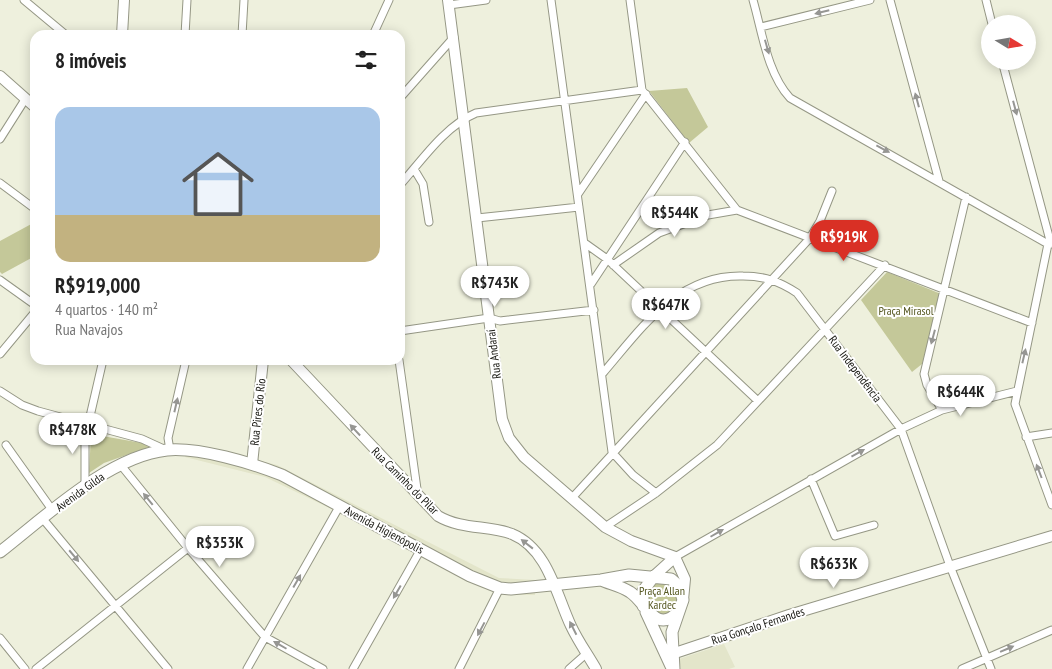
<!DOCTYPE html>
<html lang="pt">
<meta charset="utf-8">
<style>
:root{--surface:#fff;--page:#f6f6f6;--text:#222;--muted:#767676;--line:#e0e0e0;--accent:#d93025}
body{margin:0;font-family:"PT Sans Narrow",sans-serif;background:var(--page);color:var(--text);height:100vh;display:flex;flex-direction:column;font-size:19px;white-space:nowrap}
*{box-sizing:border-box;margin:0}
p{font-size:16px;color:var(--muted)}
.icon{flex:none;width:28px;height:28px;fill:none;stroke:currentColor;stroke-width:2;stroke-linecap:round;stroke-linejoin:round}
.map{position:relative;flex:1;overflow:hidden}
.details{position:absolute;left:30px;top:30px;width:375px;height:335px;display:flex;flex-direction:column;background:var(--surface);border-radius:15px;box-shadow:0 2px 12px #0003}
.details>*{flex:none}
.needle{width:32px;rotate:101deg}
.buttons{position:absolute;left:981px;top:15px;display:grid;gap:10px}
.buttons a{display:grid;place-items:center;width:55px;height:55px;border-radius:50%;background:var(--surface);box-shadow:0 2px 12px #0003;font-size:25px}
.price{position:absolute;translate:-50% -42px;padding:0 11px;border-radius:18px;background:#fff;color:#222;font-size:16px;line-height:32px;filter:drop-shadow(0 1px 2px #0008)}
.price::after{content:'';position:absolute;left:50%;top:30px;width:15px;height:11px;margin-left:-8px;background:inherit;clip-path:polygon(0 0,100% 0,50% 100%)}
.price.current{background:var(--accent);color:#fff}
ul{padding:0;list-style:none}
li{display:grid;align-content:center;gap:10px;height:265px;padding:0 25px}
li+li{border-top:1px solid var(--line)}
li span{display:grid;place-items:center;height:155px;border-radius:15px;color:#555}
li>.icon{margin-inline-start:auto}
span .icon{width:90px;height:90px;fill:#fffc;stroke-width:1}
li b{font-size:21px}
h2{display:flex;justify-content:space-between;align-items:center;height:60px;padding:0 25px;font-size:21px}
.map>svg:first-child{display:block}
</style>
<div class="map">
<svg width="1052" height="669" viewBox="0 0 1052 669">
<rect width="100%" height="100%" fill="#eef0dd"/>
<!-- built -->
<path fill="#e3e5ca" d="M 188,444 L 277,465 L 499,578 L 535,580 L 535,595 L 510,595 L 265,477 L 185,457 Z
M 724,644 L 735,667 L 729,669 L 681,669 L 679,659 Z"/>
<!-- green -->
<path fill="#c4c899" d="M 687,88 L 708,127 L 689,143 L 649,91 Z
M 35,222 L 35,256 L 2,274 L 0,272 L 0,241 Z
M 887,272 L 941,294 L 922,364 L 912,372 L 861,300 Z
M 91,434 L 142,443 L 149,447 L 104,463 L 89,473 Z
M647 598a16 16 0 1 1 32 0a16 16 0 1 1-32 0Z"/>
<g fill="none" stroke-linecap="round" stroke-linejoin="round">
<!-- street casing -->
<g stroke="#959785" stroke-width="9">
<path id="street" d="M 24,0 L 66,35
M 551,0 L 612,452 L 633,475 L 656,493
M 630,0 L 642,90
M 753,0 C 762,31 767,73 790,98 L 1048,244 L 1052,243
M 890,0 L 939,181
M 986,0 L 992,24
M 449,5 L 486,0
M 761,27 L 870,0
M 185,35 L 187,0
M 242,35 L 244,0
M 373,35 L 389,0
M 1002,61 L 1051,244
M 642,90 L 737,210 L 1032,323
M 400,98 L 454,37
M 0,139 L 26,98
M 414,169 L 423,184 L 429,222
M 0,183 L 35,209
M 400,185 C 422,160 445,126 476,113 L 642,90
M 578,194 L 646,94
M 477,218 L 579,207
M 586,244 L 607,259 L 758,401
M 1048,244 L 1015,404 L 1052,505
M 613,265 L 659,233 L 708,215 L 737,210
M 0,280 L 35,305
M 591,284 L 685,142
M 400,331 L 489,318 L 500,321 L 594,310
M 0,354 L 35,312
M 399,360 L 418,496
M 603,373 C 641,329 677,274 743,276 C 764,276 779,281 797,293 L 901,429 L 950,566 L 991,669
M 0,391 L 22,405 L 38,411 L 142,439 L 166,450
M 942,410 L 927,385 L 924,374 L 966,197
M 1026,437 L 1052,433
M 6,445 L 53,511
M 170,450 L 168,438 L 186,360
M 120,464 L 188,548 L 265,637 L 323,669
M 811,479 L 835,536 L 874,525
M 85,486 L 85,438 L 103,360
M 572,498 L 810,238 L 820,221 L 832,191
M 43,519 L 168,669
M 605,527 L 656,493 L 717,445 L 885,265
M 675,557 L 901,429 L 942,410 L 1017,391
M 0,638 L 25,669
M 36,669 L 188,548
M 247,669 L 339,507
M 353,669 L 421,549
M 459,669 L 500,588
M 569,669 L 587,653
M 962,669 L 1052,630"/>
</g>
<!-- secondary casing -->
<g stroke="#959785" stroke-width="12">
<path id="secondary" d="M 448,0 L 502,419 L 509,438 L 524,457 L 605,527 L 631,541 L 675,557
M 122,35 L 124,0
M 0,76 L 35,107
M 291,360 L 438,516 C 462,530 488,525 512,534 C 548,549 556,594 571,626 C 578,641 588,655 596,669
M 252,464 L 263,360
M 675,557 L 685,579 L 683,600
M 654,576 L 675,557
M 672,654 L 789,615 L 1052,536"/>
</g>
<!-- primary casing -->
<g stroke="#959785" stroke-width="13">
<path id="primary" d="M 0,552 C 45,517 109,456 167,450 C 199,447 252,463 282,475 L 470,576 L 500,588 L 511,589 L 601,580 L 629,575 L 671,579 L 679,586 L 683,600 L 672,632 L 674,669
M 601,580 C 610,584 621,586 630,592 C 646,602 656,636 679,611
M 643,606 L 643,591 L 654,576
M 646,612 L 671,666"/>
</g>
<!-- street -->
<use href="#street" stroke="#fff" stroke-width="7"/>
<!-- secondary -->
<use href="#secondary" stroke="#fff" stroke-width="10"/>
<!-- primary -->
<use href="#primary" stroke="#fff" stroke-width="11"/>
</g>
<!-- one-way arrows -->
<defs><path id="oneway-solid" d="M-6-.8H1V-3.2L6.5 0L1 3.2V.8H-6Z" transform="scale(1.25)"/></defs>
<g fill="#969693">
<use href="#oneway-solid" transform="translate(822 12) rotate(166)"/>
<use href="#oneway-solid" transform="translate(767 47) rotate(74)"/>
<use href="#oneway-solid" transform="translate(917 100) rotate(-105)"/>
<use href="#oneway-solid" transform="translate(1015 108) rotate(75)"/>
<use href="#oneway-solid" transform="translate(883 149) rotate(28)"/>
<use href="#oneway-solid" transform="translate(933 337) rotate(105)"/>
<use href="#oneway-solid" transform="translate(1024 356) rotate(-77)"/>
<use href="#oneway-solid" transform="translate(176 405) rotate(-77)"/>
<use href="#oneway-solid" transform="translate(355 430) rotate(-133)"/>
<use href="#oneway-solid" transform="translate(858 453) rotate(-29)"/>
<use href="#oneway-solid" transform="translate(1039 471) rotate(-111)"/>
<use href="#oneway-solid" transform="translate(148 499) rotate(-129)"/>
<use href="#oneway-solid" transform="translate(717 533) rotate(-30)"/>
<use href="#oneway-solid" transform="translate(527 544) rotate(-142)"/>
<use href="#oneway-solid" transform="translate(74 556) rotate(50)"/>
<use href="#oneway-solid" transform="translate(297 581) rotate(-60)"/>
<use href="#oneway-solid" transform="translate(397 592) rotate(120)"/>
<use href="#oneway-solid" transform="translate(573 628) rotate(-117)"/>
<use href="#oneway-solid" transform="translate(481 629) rotate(118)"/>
<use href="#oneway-solid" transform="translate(280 645) rotate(-150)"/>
<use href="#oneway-solid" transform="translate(1007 649) rotate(-23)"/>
</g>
<g text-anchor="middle" stroke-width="4" stroke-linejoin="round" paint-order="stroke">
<!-- park labels -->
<g font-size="12" fill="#565822" stroke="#fff">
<text x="906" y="315">Praça Mirasol</text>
<text x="662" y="595">Praça Allan<tspan x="662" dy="14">Kardec</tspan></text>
</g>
<!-- street labels -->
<g font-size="12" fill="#161610" stroke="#fff">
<text transform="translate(494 354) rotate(-97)" y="4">Rua Andaraí</text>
<text transform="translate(855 369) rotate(53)" y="4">Rua Independência</text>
<text transform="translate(258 412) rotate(-84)" y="4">Rua Pires do Rio</text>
<text transform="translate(405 481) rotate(45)" y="4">Rua Caminho do Pilar</text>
<text transform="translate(80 492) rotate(-36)" y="4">Avenida Gilda</text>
<text transform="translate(384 530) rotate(28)" y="4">Avenida Higienópolis</text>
<text transform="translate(758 626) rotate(-18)" y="4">Rua Gonçalo Fernandes</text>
</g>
</g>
</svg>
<div class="buttons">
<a><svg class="needle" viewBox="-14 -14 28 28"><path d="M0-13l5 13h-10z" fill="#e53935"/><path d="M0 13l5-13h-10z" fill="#767676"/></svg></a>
</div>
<b class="price" style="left:675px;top:238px">R$544K</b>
<b class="price current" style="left:844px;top:262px">R$919K</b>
<b class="price" style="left:495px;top:308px">R$743K</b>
<b class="price" style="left:666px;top:330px">R$647K</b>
<b class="price" style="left:961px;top:417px">R$644K</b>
<b class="price" style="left:73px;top:455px">R$478K</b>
<b class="price" style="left:220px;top:568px">R$353K</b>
<b class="price" style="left:834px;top:589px">R$633K</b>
<section class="details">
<h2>8 imóveis<svg class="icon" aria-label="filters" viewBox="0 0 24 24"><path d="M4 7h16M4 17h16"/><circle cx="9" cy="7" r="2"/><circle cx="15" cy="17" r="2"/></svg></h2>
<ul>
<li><span style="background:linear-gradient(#a9c7e8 70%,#c2b280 0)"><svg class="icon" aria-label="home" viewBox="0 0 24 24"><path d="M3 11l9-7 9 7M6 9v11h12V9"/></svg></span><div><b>R$919,000</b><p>4 quartos · 140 m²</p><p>Rua Navajos</p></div></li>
</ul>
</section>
</div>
